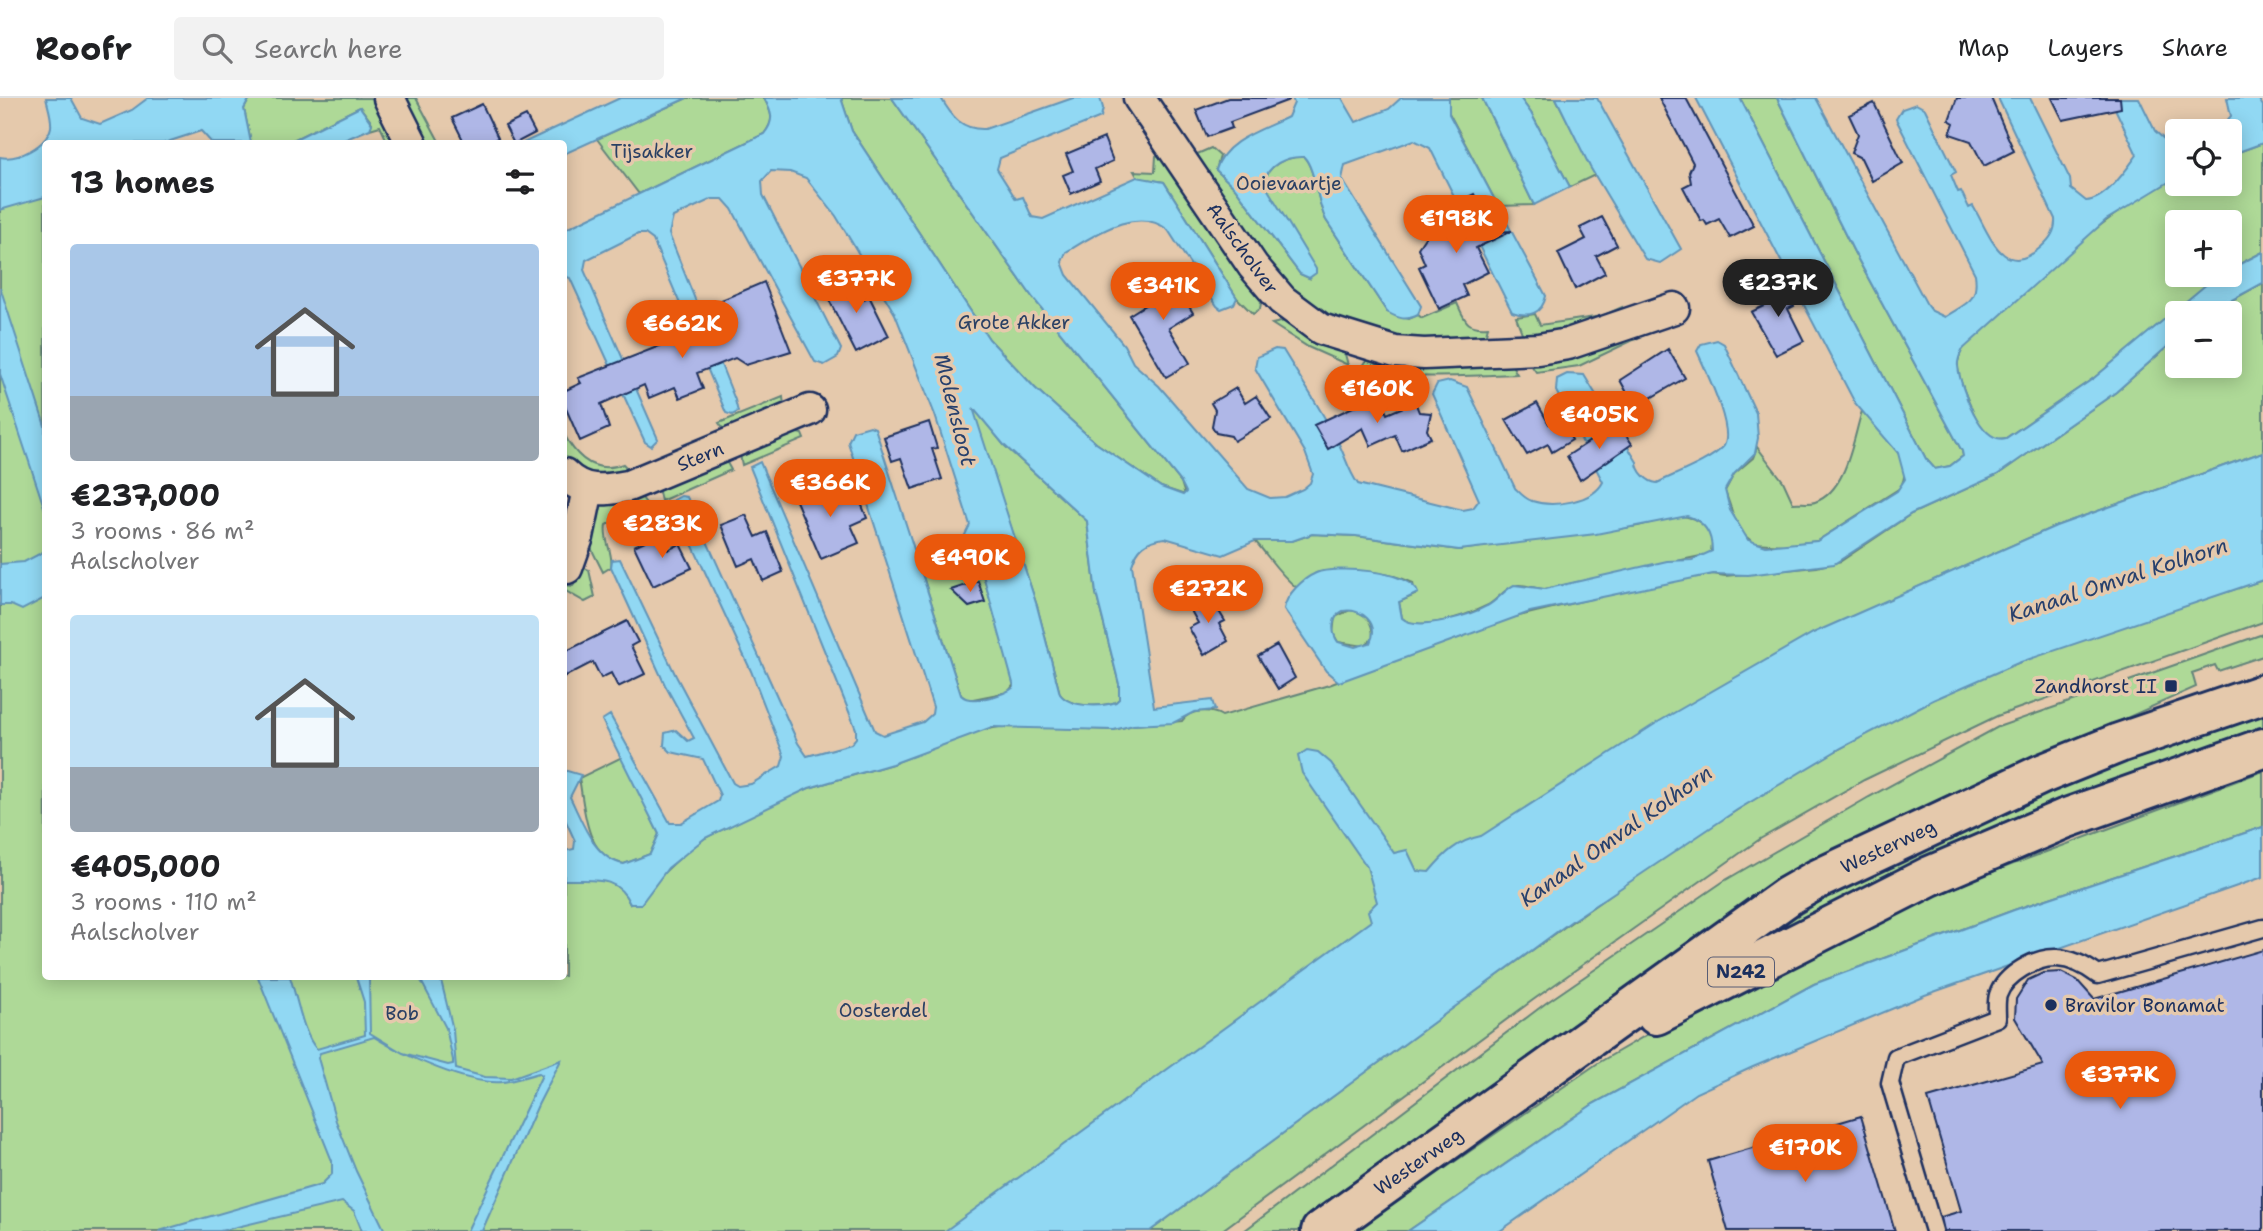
<!DOCTYPE html>
<meta charset="utf-8">
<style>
:root{--surface:#fff;--page:#f2f2f2;--text:#202124;--muted:#757577;--line:#e0e0e0;--accent:#ea580c}
body{margin:0;font-family:"Shantell Sans",sans-serif;background:var(--page);color:var(--text);height:100vh;display:flex;flex-direction:column;font-size:26px;white-space:nowrap}
*{box-sizing:border-box;margin:0}
p{font-size:23px;color:var(--muted)}
.icon{flex:none;width:38px;height:38px;fill:none;stroke:currentColor;stroke-width:2;stroke-linecap:round;stroke-linejoin:round}
.map{position:relative;flex:1;overflow:hidden}
.sheet{position:absolute;left:42px;top:42px;width:525px;height:840px;display:flex;flex-direction:column;background:var(--surface);border-radius:7px;box-shadow:0 4px 18px #0003}
.sheet>*{flex:none}
.controls{position:absolute;left:2165px;top:21px;display:grid;gap:14px}
.controls a{display:grid;place-items:center;width:77px;height:77px;border-radius:7px;background:var(--surface);box-shadow:0 4px 18px #0003;font-size:35px}
.price{position:absolute;translate:-50% -60px;padding:0 16px;border-radius:24px;background:var(--accent);color:#fff;font-size:23px;line-height:46px;filter:drop-shadow(0 2px 4px #0008)}
.price::after{content:'';position:absolute;left:50%;top:42px;width:21px;height:16px;margin-left:-10px;background:inherit;clip-path:polygon(0 0,100% 0,50% 100%)}
.price.active{background:#222;color:#fff}
ul{padding:0;list-style:none}
li{display:grid;align-content:center;gap:14px;height:371px;padding:0 28px}
li span{display:grid;place-items:center;height:217px;border-radius:7px;color:#555}
li>.icon{margin-inline-start:auto}
span .icon{width:126px;height:126px;fill:#fffc;stroke-width:1}
li b{font-size:30px}
h2{display:flex;justify-content:space-between;align-items:center;height:84px;padding:0 28px;font-size:30px}
header{display:flex;align-items:center;gap:42px;box-sizing:border-box;height:98px;padding:0 35px;background:var(--surface);border-bottom:2px solid var(--line)}
header strong{font-size:33px}
nav{display:flex;gap:38px;margin-inline-start:auto;font-size:24px}
.search{width:490px;height:63px;background:var(--page);display:flex;align-items:center;gap:18px;box-sizing:border-box;padding:0 24px;border-radius:7px;color:var(--muted);font-size:26px}
.map>svg:first-child{display:block}
</style>
<header>
<strong>Roofr</strong>
<div class="search"><svg class="icon" aria-label="search" viewBox="0 0 24 24"><circle cx="10" cy="10" r="6"/><path d="M15 15l6 6"/></svg>Search here</div>
<nav><a>Map</a><a>Layers</a><a>Share</a></nav>
</header>
<div class="map">
<svg width="2263" height="1133" viewBox="0 0 2263 1133">
<rect width="100%" height="100%" fill="#e5c9ac"/>
<filter id="ink" filterUnits="userSpaceOnUse"><feTurbulence type="fractalNoise" baseFrequency=".0143" numOctaves="2"/><feDisplacementMap in="SourceGraphic" scale="14" xChannelSelector="R" yChannelSelector="G"/><feConvolveMatrix kernelMatrix="1 2 1 2 8 2 1 2 1" color-interpolation-filters="sRGB"/></filter>
<g filter="url(#ink)">
<!-- green -->
<path fill="#aed997" stroke="#64847a" stroke-width="2" d="M 250,0 L 380,0 L 405,45 L 388,45 L 380,28 L 370,31 L 372,25 L 360,9 L 287,45 L 251,45 L 244,11 Z
M 398,0 L 416,0 L 440,45 L 422,45 Z
M 687,0 L 764,0 C 772,15 775,22 764,36 L 639,96 L 597,41 Z
M 841,0 L 892,0 L 1033,200 L 1181,384 L 1185,397 L 1161,389 L 1096,345 L 1035,290 L 989,241 L 852,33 Z
M 1449,0 L 1482,0 L 1534,107 L 1498,108 L 1449,15 Z
M 1520,0 L 1556,0 L 1595,77 L 1570,89 L 1531,15 Z
M 1740,0 L 1777,0 L 1854,154 L 1962,353 L 1963,358 L 1950,368 L 1935,371 L 1926,361 Z
M 2263,45 L 2263,154 L 2230,171 L 2230,124 L 2177,124 L 2177,177 L 2219,177 L 2094,280 L 2006,340 C 2000,341 1996,343 1990,339 C 1978,331 1956,279 1958,264 C 1959,253 1968,245 1975,237 C 2039,181 2100,116 2177,79 L 2177,86 L 2230,86 L 2230,57 Z
M 1211,50 L 1220,58 L 1216,72 L 1235,90 L 1300,176 L 1309,180 L 1264,85 C 1267,67 1286,58 1304,59 C 1315,70 1317,104 1326,122 L 1387,214 L 1409,221 L 1418,217 L 1422,220 L 1457,205 C 1465,223 1467,231 1488,229 L 1483,246 L 1413,249 L 1299,207 L 1188,60 Z
M 1166,54 L 1263,193 L 1260,211 L 1253,216 L 1237,200 L 1164,84 L 1138,80 L 1134,73 L 1155,74 L 1156,58 Z
M 45,83 L 46,878 L 564,878 L 564,782 C 593,783 617,775 630,806 L 684,756 L 705,740 L 776,704 L 809,690 L 892,666 L 977,633 L 1005,628 L 1114,632 L 1133,627 L 1182,623 C 1190,611 1211,611 1222,618 L 1329,587 L 1498,523 L 1649,487 L 1713,476 L 1725,478 L 1817,469 L 1841,463 L 1911,416 L 1997,377 L 2116,294 L 2177,240 L 2177,268 L 2230,268 L 2230,215 L 2208,215 L 2263,185 L 2263,354 L 2056,428 L 1835,526 L 948,1133 L 0,1133 L 0,102 Z
M 1622,209 L 1621,221 L 1532,244 L 1522,235 L 1516,219 L 1535,216 L 1540,227 L 1602,218 Z
M 1294,221 L 1343,249 L 1348,267 L 1308,249 L 1272,226 Z
M 1642,229 L 1646,236 L 1579,268 L 1536,274 L 1529,264 Z
M 1370,256 L 1508,260 L 1517,276 C 1464,278 1413,282 1361,272 Z
M 783,299 L 784,308 L 729,339 L 719,325 Z
M 974,310 L 1004,347 L 1087,423 L 1096,495 L 1119,586 L 1119,601 L 1116,604 C 1102,609 1070,610 1060,596 L 1037,508 L 972,311 Z
M 1862,313 C 1879,331 1917,362 1900,390 L 1817,443 L 1784,447 L 1754,445 L 1744,437 L 1735,422 L 1725,393 L 1734,376 L 1753,360 L 1757,349 L 1783,383 L 1793,405 C 1799,404 1809,406 1815,404 C 1847,393 1853,341 1862,313 Z
M 783,332 L 802,336 L 804,341 L 742,367 L 739,351 Z
M 564,336 C 576,359 594,377 623,366 L 629,372 L 628,380 L 604,384 L 564,366 Z
M 726,363 L 731,372 L 661,403 L 657,385 Z
M 637,393 L 648,408 L 606,427 C 603,443 614,455 611,469 L 603,474 L 586,440 L 597,408 Z
M 1677,418 C 1698,417 1718,434 1710,456 L 1545,491 C 1537,491 1525,486 1518,487 C 1503,490 1498,503 1486,508 C 1468,517 1417,535 1402,520 L 1399,504 L 1415,497 L 1413,485 C 1386,472 1355,472 1325,473 L 1316,475 L 1297,490 C 1279,476 1270,460 1255,443 L 1292,443 L 1312,436 L 1356,438 L 1459,452 L 1638,428 Z
M 973,444 L 1015,585 L 1008,594 L 968,602 L 961,597 L 918,463 Z
M 580,468 L 589,472 L 595,499 L 585,504 L 564,492 L 565,487 L 573,488 Z
M 2263,482 L 2263,524 L 1997,618 L 1864,682 L 1760,741 L 1533,902 L 1221,1133 L 1150,1133 C 1255,1056 1360,978 1465,901 C 1614,792 1766,683 1932,602 C 2037,551 2152,519 2263,482 Z
M 1350,512 C 1366,515 1373,523 1373,540 L 1364,548 L 1338,544 L 1333,535 L 1335,519 Z
M 2263,536 L 2263,558 L 2218,573 L 2215,567 L 2192,575 L 2196,589 L 2019,668 L 1569,937 L 1298,1133 L 1244,1133 L 1546,905 L 1724,783 L 1869,699 L 1998,629 Z
M 2263,614 L 2263,630 L 2112,683 L 1995,729 L 1756,844 C 1817,804 1879,767 1945,735 C 2047,686 2156,651 2263,614 Z
M 622,659 L 659,736 L 650,756 L 624,766 C 584,759 585,710 579,680 Z
M 2263,673 L 2263,729 L 2014,812 L 1814,886 L 1593,1006 L 1408,1133 L 1354,1133 L 1598,965 L 1676,920 L 1960,786 Z"/>
<!-- water -->
<path fill="#91d8f3" stroke="#6294b7" stroke-width="2" fill-rule="evenodd" d="M 46,0 L 71,0 L 82,20 L 100,26 L 132,12 L 148,0 L 250,0 L 244,11 L 251,45 L 212,45 L 201,33 L 164,45 L 46,46 L 45,99 L 0,112 L 0,59 C 17,63 47,48 51,29 C 52,19 48,9 46,0 Z
M 620,0 L 687,0 L 564,56 L 564,46 L 523,45 Z
M 764,0 L 841,0 L 852,33 L 989,241 L 1035,290 L 1096,345 L 1161,389 L 1183,397 L 1186,394 L 1181,384 L 1033,200 L 892,0 L 941,0 C 952,19 962,32 985,31 L 1073,0 L 1100,0 L 1103,10 L 1101,19 L 1000,60 L 997,71 L 1016,101 L 1023,99 L 1032,119 L 1043,121 L 1137,79 L 1164,84 L 1237,200 L 1234,206 L 1221,211 L 1217,208 L 1168,132 C 1137,107 1095,137 1066,154 L 1062,164 L 1067,177 L 1124,247 L 1133,265 L 1159,288 L 1248,391 L 1270,400 L 1285,399 L 1303,391 L 1310,385 L 1313,376 L 1305,354 L 1255,270 L 1257,259 L 1275,251 L 1283,252 C 1301,282 1321,311 1337,342 C 1345,357 1348,372 1358,386 L 1463,412 L 1473,410 L 1479,402 L 1432,296 L 1437,286 L 1450,283 L 1467,289 L 1515,390 C 1520,395 1525,401 1532,403 C 1553,410 1593,404 1603,384 L 1556,293 L 1557,281 L 1567,276 L 1584,277 L 1637,364 C 1637,373 1647,384 1657,385 C 1675,376 1710,363 1723,349 C 1736,334 1705,271 1697,253 L 1701,246 L 1717,242 L 1724,246 L 1756,315 L 1758,340 L 1755,355 L 1734,376 L 1725,392 L 1730,412 L 1748,442 L 1766,448 L 1817,443 L 1897,393 L 1905,381 L 1898,355 L 1855,305 L 1696,0 L 1740,0 L 1926,361 L 1935,371 L 1950,368 L 1963,358 L 1962,353 L 1854,154 L 1777,0 L 1816,0 L 1926,205 L 1932,213 L 1945,219 C 1966,205 1979,204 1975,176 L 1896,21 L 1902,11 L 1916,6 L 1925,11 L 1956,74 L 1951,77 L 1958,94 L 1961,93 L 1969,110 L 1973,108 C 1990,137 2003,183 2041,149 C 2050,141 2056,133 2055,121 L 1998,0 L 2030,0 L 2070,81 L 2071,91 L 2086,103 C 2106,102 2126,72 2137,57 L 2110,0 L 2139,0 L 2155,33 L 2166,43 L 2177,44 L 2177,79 L 2106,122 L 1962,252 C 1960,257 1957,263 1958,268 C 1960,289 1981,347 2006,340 L 2094,280 L 2214,180 L 2230,177 L 2230,171 L 2263,154 L 2263,185 L 2208,215 L 2177,215 L 2177,240 L 2116,294 L 1997,377 L 1911,416 L 1834,466 L 1748,477 L 1713,476 L 1530,514 L 1339,584 L 1326,573 L 1284,511 C 1286,497 1302,481 1316,475 C 1335,467 1411,472 1418,495 L 1399,504 L 1402,520 C 1417,534 1471,517 1487,508 C 1497,503 1504,492 1514,487 L 1545,491 L 1667,463 L 1692,462 L 1712,453 C 1712,435 1704,423 1687,418 L 1596,436 L 1459,452 L 1356,438 L 1312,436 L 1292,443 L 1255,443 L 1223,457 L 1165,440 C 1146,442 1137,450 1132,467 L 1154,609 L 1212,602 L 1215,612 L 1194,614 L 1173,625 L 1133,627 L 1114,632 L 992,629 L 892,666 L 809,690 L 705,740 L 668,770 L 641,806 L 630,806 C 617,776 592,783 564,782 L 564,753 L 574,751 L 575,743 L 564,719 L 564,672 L 581,677 L 570,699 C 582,723 594,761 624,766 L 650,756 L 659,736 L 602,622 L 610,617 L 670,725 L 681,725 L 718,703 L 720,697 L 703,661 L 671,654 L 664,647 L 665,635 L 676,632 L 688,643 L 694,640 L 665,587 L 611,469 L 612,462 L 620,461 L 676,578 L 733,685 L 738,688 L 751,686 L 781,668 L 784,658 L 751,573 L 672,403 L 681,398 L 687,399 L 798,645 L 807,658 L 851,646 L 856,640 L 856,631 L 750,369 L 760,364 L 875,633 L 883,637 L 923,624 L 932,616 L 933,609 L 848,344 L 853,333 L 870,328 L 875,330 L 961,597 C 970,607 1005,597 1014,589 L 974,444 L 963,441 L 970,427 L 935,317 L 895,216 L 836,118 L 806,80 L 790,74 L 771,73 L 762,83 L 763,97 L 841,251 L 838,259 L 824,267 L 815,264 L 732,111 L 723,101 L 712,101 L 673,119 L 669,136 L 735,302 L 738,314 L 732,317 L 726,315 L 653,142 L 645,136 L 638,136 L 586,162 L 584,172 L 658,341 L 651,348 L 645,344 L 570,180 L 564,178 L 564,132 L 764,36 C 775,22 772,15 764,0 ZM 973,310 L 1004,347 L 1087,423 L 1096,495 L 1119,586 L 1119,601 L 1116,604 C 1102,609 1070,610 1060,596 L 1037,508 ZM 1343,513 C 1362,510 1380,525 1370,545 L 1355,549 L 1338,544 C 1331,534 1331,519 1343,513 Z
M 1292,0 L 1342,0 L 1356,24 L 1389,11 L 1401,0 L 1449,0 L 1449,16 L 1546,198 C 1542,216 1529,220 1512,214 L 1430,50 L 1414,42 L 1345,67 L 1342,81 L 1421,208 L 1418,217 C 1406,223 1399,221 1387,214 L 1326,122 C 1317,105 1315,70 1304,59 C 1286,58 1267,67 1264,85 L 1316,171 L 1316,175 L 1309,180 L 1300,176 L 1235,90 L 1216,72 C 1224,42 1262,32 1288,19 L 1294,5 Z
M 1482,0 L 1520,0 L 1531,15 L 1570,89 L 1534,107 Z
M 1556,0 L 1597,0 L 1681,151 L 1660,165 L 1645,161 L 1590,69 Z
M 2227,0 L 2258,0 L 2263,8 L 2263,45 L 2230,57 L 2230,33 L 2209,33 L 2224,26 L 2231,18 Z
M 360,9 L 372,26 L 370,31 L 337,45 L 287,45 Z
M 0,189 L 45,328 L 45,412 L 0,276 Z
M 2263,354 L 2263,482 L 2018,565 L 1933,602 L 1841,650 L 1737,712 L 1573,822 L 1150,1133 L 945,1133 L 1371,823 L 1368,813 L 1377,804 L 1367,769 L 1302,675 L 1298,658 L 1307,652 L 1318,654 L 1331,665 L 1394,755 L 1407,752 L 1417,773 L 1429,774 C 1444,756 1457,743 1481,738 L 1658,624 L 1813,535 L 2056,428 Z
M 45,453 L 45,500 L 22,512 L 11,507 L 0,507 L 0,466 L 24,464 Z
M 2263,729 L 2263,779 L 1925,897 L 1753,969 L 1696,995 L 1500,1133 L 1408,1133 L 1593,1006 L 1814,886 L 2014,812 Z
M 440,878 L 453,932 L 456,971 L 485,979 L 511,980 L 561,962 L 538,1007 L 482,1133 L 467,1133 L 542,977 L 539,975 C 527,978 514,983 502,984 C 467,987 403,957 374,939 L 320,955 L 318,960 L 336,1023 L 356,1073 L 385,1133 L 362,1133 L 354,1113 L 342,1104 L 220,1133 L 159,1133 L 322,1086 L 332,1076 L 332,1063 L 258,879 L 290,879 C 296,896 304,940 317,951 L 365,937 L 364,904 L 356,879 L 369,879 L 370,935 L 403,955 L 448,967 L 453,966 L 453,962 L 446,930 L 419,879 Z"/>
<!-- building -->
<path fill="#afb7e7" stroke="#1b2f5e" stroke-width="2" d="M 1228,0 L 1289,0 L 1289,2 L 1230,24 L 1232,30 L 1207,39 L 1196,12 Z
M 1659,0 L 1686,0 L 1754,128 L 1730,140 L 1719,121 L 1707,127 L 1704,122 L 1701,123 L 1683,89 L 1691,85 L 1689,74 L 1693,65 Z
M 1957,0 L 1991,0 L 2014,53 L 1984,68 L 1971,43 L 1950,36 L 1954,25 L 1949,22 Z
M 2052,0 L 2120,0 L 2121,10 L 2063,22 Z
M 1874,5 L 1903,65 L 1872,83 L 1861,60 L 1851,55 L 1858,36 L 1849,17 Z
M 482,6 L 498,40 L 486,46 L 465,46 L 452,20 Z
M 526,18 L 535,35 L 514,46 L 505,28 Z
M 1104,40 L 1113,63 L 1095,71 L 1100,83 L 1071,96 L 1063,77 L 1073,73 L 1066,56 Z
M 1474,96 L 1492,134 L 1512,133 L 1476,150 L 1488,174 L 1462,187 L 1467,198 L 1439,211 L 1419,169 L 1425,166 L 1418,150 L 1428,135 L 1470,134 L 1456,105 Z
M 1602,119 L 1617,147 L 1596,158 L 1605,175 L 1575,191 L 1558,155 L 1586,141 L 1580,130 Z
M 1167,171 L 1193,215 L 1169,230 L 1190,265 L 1166,279 L 1129,217 L 1153,202 L 1143,186 Z
M 853,178 L 864,201 L 869,198 L 889,238 L 856,255 L 824,192 Z
M 764,184 L 791,253 L 746,267 L 735,260 L 697,275 L 703,291 L 680,300 L 675,289 L 649,300 L 644,287 L 601,306 L 609,330 L 580,343 L 564,306 L 564,293 L 581,285 L 578,280 L 726,222 L 719,203 Z
M 1782,184 L 1794,208 L 1788,211 L 1804,243 L 1776,257 L 1751,214 L 1764,208 L 1758,196 Z
M 1668,251 L 1685,280 L 1635,309 L 1620,282 Z
M 1236,290 L 1245,305 L 1256,298 L 1271,321 L 1234,343 L 1231,338 L 1216,335 L 1212,328 L 1215,312 L 1211,305 Z
M 1379,297 L 1387,316 L 1415,304 L 1419,314 L 1431,315 L 1427,332 L 1431,340 L 1402,353 L 1395,337 L 1371,348 L 1363,330 L 1328,351 L 1314,327 Z
M 1537,305 L 1549,326 L 1560,320 L 1572,342 L 1552,354 L 1548,346 L 1527,357 L 1506,322 Z
M 929,324 L 937,350 L 932,351 L 942,381 L 912,391 L 901,360 L 892,363 L 884,339 Z
M 1618,325 L 1632,346 L 1580,382 L 1567,358 Z
M 822,384 L 831,406 L 857,395 L 867,420 L 851,427 L 859,445 L 821,461 L 793,396 Z
M 746,417 L 756,439 L 767,434 L 783,474 L 763,483 L 754,461 L 738,468 L 721,427 Z
M 660,436 L 668,452 L 680,446 L 692,470 L 653,488 L 634,448 Z
M 978,483 L 985,504 L 969,509 L 951,492 Z
M 1209,497 L 1225,523 L 1219,526 L 1228,543 L 1204,557 L 1189,530 L 1198,525 L 1189,509 Z
M 627,523 L 638,544 L 631,548 L 645,576 L 618,589 L 611,575 L 601,580 L 593,564 L 564,579 L 564,554 Z
M 1277,547 L 1295,580 L 1278,591 L 1258,558 Z
M 2263,852 L 2263,1133 L 1944,1133 L 1941,1119 L 1961,1113 L 1928,1000 L 2043,967 L 2015,920 L 2016,901 L 2028,882 L 2043,875 L 2061,874 L 2077,882 L 2094,901 Z
M 1861,1018 L 1895,1133 L 1728,1133 L 1708,1063 Z"/>
<g fill="none" stroke-linecap="round" stroke-linejoin="round">
<!-- service casing -->
<g stroke="#1b2f5e" stroke-width="21">
<path id="service" d="M 1934,1133 L 1890,985 L 1896,959 L 1997,920 C 1997,913 1996,903 1998,897 C 2005,876 2036,859 2057,860 C 2073,861 2086,868 2098,877 L 2263,830"/>
</g>
<!-- minor casing -->
<g stroke="#1b2f5e" stroke-width="35">
<path id="minor" d="M 389,0 L 412,46
M 1139,0 L 1253,168 L 1282,202 L 1321,231 L 1395,254 L 1424,256 L 1538,251 L 1568,246 L 1674,210
M 564,376 C 583,395 603,393 628,388 L 810,312
M 567,470 L 578,439 L 588,391"/>
</g>
<!-- primary casing -->
<g stroke="#1b2f5e" stroke-width="44">
<path id="primary" d="M 1656,917 L 1930,778 L 2064,721 L 2263,650
M 1321,1133 L 1788,798 L 1816,782 L 2042,676 L 2119,645 L 2263,596"/>
</g>
<!-- service -->
<use href="#service" stroke="#e5c9ac" stroke-width="16"/>
<!-- minor -->
<use href="#minor" stroke="#e5c9ac" stroke-width="30"/>
<!-- primary -->
<use href="#primary" stroke="#e5c9ac" stroke-width="38"/>
</g>
</g>
<!-- markers -->
<g fill="#1b2f5e" stroke="#e5c9ac" stroke-width="2.5">
<rect x="2164" y="581" width="14" height="14" rx="3.5"/>
<circle cx="2051" cy="907" r="7"/>
</g>
<g text-anchor="middle" stroke-width="7" stroke-linejoin="round" paint-order="stroke">
<!-- shield labels -->
<rect fill="#e5c9ac" stroke="#585d75" stroke-width="2" x="1708" y="859.5" width="66" height="29" rx="5"/>
<g font-size="18" font-weight="bold" fill="#1b2f5e">
<text x="1741" y="880">N242</text>
</g>
<!-- park labels -->
<g font-size="19" fill="#2a4064" stroke="#e5c9ac">
<text x="652" y="60">Tijsakker</text>
<text x="1289" y="92">Ooievaartje</text>
<text x="1014" y="231">Grote Akker</text>
<text x="883" y="919">Oosterdel</text>
<text x="402" y="922">Bob</text>
</g>
<!-- street labels -->
<g font-size="19" fill="#1b2f5e" stroke="#e5c9ac">
<text transform="translate(1243 150) rotate(54)" y="7">Aalscholver</text>
<text transform="translate(700 358) rotate(-22)" y="7">Stern</text>
<text transform="translate(1888 748) rotate(-25)" y="7">Westerweg</text>
<text transform="translate(1418 1063) rotate(-35)" y="7">Westerweg</text>
</g>
<!-- poi labels -->
<g font-size="19" fill="#1b2f5e" stroke="#e5c9ac" text-anchor="end">
<text x="2157" y="595">Zandhorst II</text>
<text x="2065" y="914" text-anchor="start">Bravilor Bonamat</text>
</g>
<!-- water labels -->
<g font-size="21" font-style="italic" fill="#27406d" stroke="#e5c9ac">
<text transform="translate(955 312) rotate(76)" y="7">Molensloot</text>
<text transform="translate(2118 482) rotate(-18)" y="7">Kanaal Omval Kolhorn</text>
<text transform="translate(1616 738) rotate(-35)" y="7">Kanaal Omval Kolhorn</text>
</g>
</g>
</svg>
<div class="controls">
<a><svg class="icon" aria-label="locate" viewBox="0 0 24 24"><circle cx="12" cy="12" r="6"/><path d="M12 2v4M12 18v4M2 12h4M18 12h4"/></svg></a>
<a>+</a>
<a>−</a>
</div>
<b class="price" style="left:1456px;top:157px">€198K</b>
<b class="price" style="left:856px;top:217px">€377K</b>
<b class="price active" style="left:1778px;top:221px">€237K</b>
<b class="price" style="left:1163px;top:224px">€341K</b>
<b class="price" style="left:682px;top:262px">€662K</b>
<b class="price" style="left:1377px;top:327px">€160K</b>
<b class="price" style="left:1599px;top:353px">€405K</b>
<b class="price" style="left:830px;top:421px">€366K</b>
<b class="price" style="left:662px;top:462px">€283K</b>
<b class="price" style="left:970px;top:496px">€490K</b>
<b class="price" style="left:1208px;top:527px">€272K</b>
<b class="price" style="left:2120px;top:1013px">€377K</b>
<b class="price" style="left:1805px;top:1086px">€170K</b>
<section class="sheet">
<h2>13 homes<svg class="icon" aria-label="filters" viewBox="0 0 24 24"><path d="M4 7h16M4 17h16"/><circle cx="9" cy="7" r="2"/><circle cx="15" cy="17" r="2"/></svg></h2>
<ul>
<li><span style="background:linear-gradient(#a9c7e8 70%,#9aa5b1 0)"><svg class="icon" aria-label="home" viewBox="0 0 24 24"><path d="M3 11l9-7 9 7M6 9v11h12V9"/></svg></span><div><b>€237,000</b><p>3 rooms · 86 m²</p><p>Aalscholver</p></div></li>
<li><span style="background:linear-gradient(#bfe0f5 70%,#9aa5b1 0)"><svg class="icon" aria-label="home" viewBox="0 0 24 24"><path d="M3 11l9-7 9 7M6 9v11h12V9"/></svg></span><div><b>€405,000</b><p>3 rooms · 110 m²</p><p>Aalscholver</p></div></li>
</ul>
</section>
</div>
